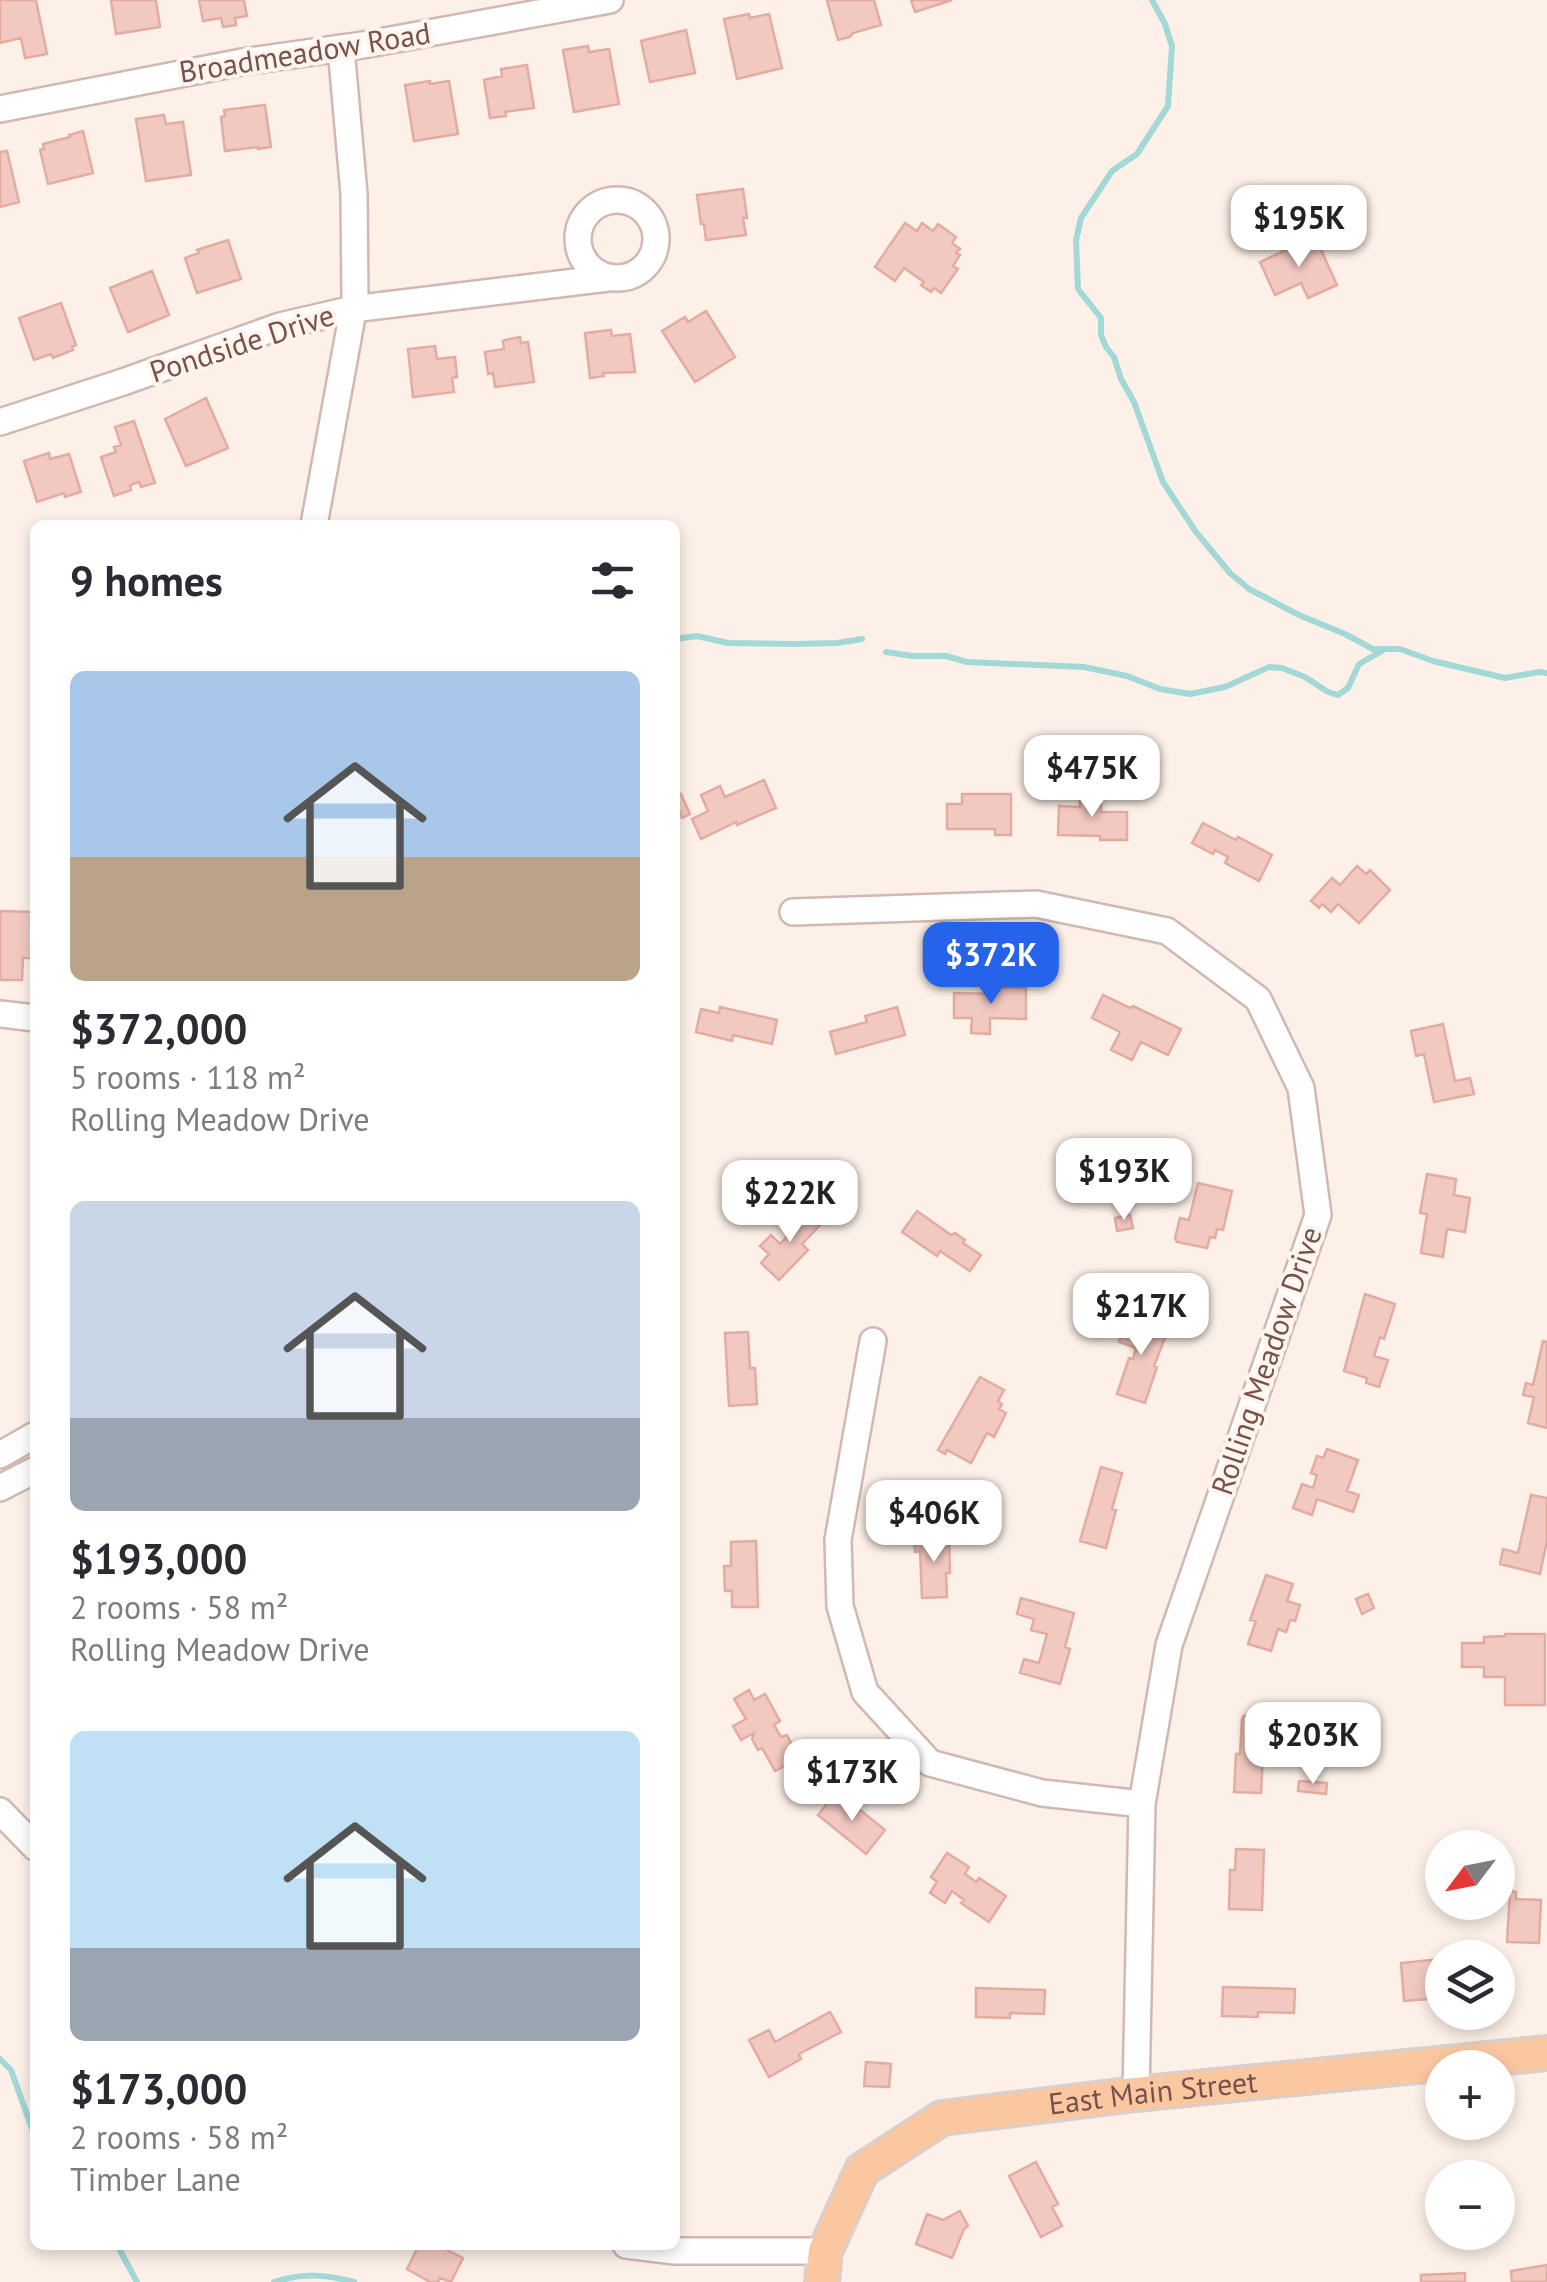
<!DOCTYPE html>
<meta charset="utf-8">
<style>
:root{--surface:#fff;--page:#f2f2f3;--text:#2b2b33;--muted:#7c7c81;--accent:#2563eb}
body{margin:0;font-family:"PT Sans",sans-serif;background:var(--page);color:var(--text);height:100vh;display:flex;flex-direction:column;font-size:38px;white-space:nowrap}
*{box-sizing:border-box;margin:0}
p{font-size:32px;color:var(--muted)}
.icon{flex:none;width:55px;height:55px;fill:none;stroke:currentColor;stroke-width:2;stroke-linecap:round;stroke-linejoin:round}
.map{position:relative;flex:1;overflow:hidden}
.panel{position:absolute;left:30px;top:520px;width:650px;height:1730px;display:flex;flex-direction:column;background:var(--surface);border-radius:15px;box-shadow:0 5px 15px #0003}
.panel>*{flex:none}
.needle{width:65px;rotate:238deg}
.buttons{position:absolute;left:1425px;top:1830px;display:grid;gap:20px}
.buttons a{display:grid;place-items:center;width:90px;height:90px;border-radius:50%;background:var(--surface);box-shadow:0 5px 15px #0003;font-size:50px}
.price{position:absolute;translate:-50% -85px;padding:0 22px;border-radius:20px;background:#fff;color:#222;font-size:32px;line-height:65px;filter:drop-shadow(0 2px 5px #0008)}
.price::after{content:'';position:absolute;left:50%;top:60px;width:30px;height:22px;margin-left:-15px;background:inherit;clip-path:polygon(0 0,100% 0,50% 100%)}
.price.selected{background:var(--accent);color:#fff}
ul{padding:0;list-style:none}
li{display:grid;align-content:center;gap:20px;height:530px;padding:0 40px}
li span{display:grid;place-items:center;height:310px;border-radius:15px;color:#555}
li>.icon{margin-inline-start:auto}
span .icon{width:180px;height:180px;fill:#fffc;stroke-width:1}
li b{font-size:42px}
h2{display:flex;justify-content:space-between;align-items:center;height:120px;padding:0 40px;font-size:42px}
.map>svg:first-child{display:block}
</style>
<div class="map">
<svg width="1547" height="2282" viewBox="0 0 1547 2282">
<rect width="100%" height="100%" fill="#fcf0e8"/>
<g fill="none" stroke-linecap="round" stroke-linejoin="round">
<!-- stream -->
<path stroke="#a2d8d5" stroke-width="6" d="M 1152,0 L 1165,24 L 1172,46 L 1168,106 L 1137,154 L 1112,171 L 1081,218 L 1076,240 L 1078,289 L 1101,318 L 1101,335 L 1106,347 L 1114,357 L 1121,379 L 1134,402 L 1163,482 L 1196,532 L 1230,573 L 1249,589 L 1299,615 L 1345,634 L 1373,649 L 1400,649 L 1433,661 L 1505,678 L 1539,672 L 1547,673
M 675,639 L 697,636 L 728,643 L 794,644 L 837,643 L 862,639
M 886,652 L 912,656 L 946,656 L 967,662 L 1084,667 L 1127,676 L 1160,689 L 1190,694 L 1225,687 L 1269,667 L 1282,668 L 1305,677 L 1328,692 L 1338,695 L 1348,688 L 1359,664 L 1382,651
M 0,2059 L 11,2070 L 35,2137
M 117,2245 L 137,2282
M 274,2282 C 303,2273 325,2274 354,2282"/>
</g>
<!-- building -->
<path fill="#f2c9c0" stroke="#e4aca0" stroke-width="2.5" d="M 0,0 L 36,0 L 47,54 L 25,58 L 21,38 L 0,43 Z
M 111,0 L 156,0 L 160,27 L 116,34 Z
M 199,0 L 244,0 L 247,16 L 235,18 L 236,25 L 223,27 L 221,18 L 203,21 Z
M 831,0 L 874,0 L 881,25 L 853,33 L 850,37 L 838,40 L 827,1 Z
M 911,0 L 952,0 L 915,12 Z
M 749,14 L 750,18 L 769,14 L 782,68 L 737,79 L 724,19 Z
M 686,30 L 695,73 L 650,82 L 641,41 Z
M 588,46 L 589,52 L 609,49 L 619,104 L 574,112 L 563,50 Z
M 527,65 L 534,108 L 505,112 L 506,116 L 490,118 L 484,80 L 502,76 L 501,69 Z
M 430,81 L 430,84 L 449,81 L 458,134 L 414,141 L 405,85 Z
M 265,105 L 271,147 L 258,149 L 258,147 L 225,151 L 221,117 L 225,116 L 224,110 Z
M 164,115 L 166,124 L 183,122 L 191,175 L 146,181 L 136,119 Z
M 83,131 L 93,173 L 48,184 L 40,150 L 44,149 L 43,144 L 70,137 L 69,135 Z
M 7,151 L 19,202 L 0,207 L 0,152 Z
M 743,189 L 747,218 L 743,218 L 746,235 L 706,240 L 704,224 L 701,224 L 697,195 Z
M 905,223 L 917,231 L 922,223 L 933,231 L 938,224 L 956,237 L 952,243 L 960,249 L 956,253 L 960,255 L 953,266 L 958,269 L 941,293 L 934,288 L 931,292 L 921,285 L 924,282 L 904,268 L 895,281 L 875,267 Z
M 228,240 L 241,279 L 197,293 L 185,258 L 199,253 L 197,250 Z
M 1317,241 L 1337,285 L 1308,298 L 1301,283 L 1275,295 L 1260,262 L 1301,243 L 1303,247 Z
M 152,271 L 169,315 L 128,332 L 110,288 Z
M 61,303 L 76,345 L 72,346 L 73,350 L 53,358 L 51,354 L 34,360 L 19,318 Z
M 706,311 L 735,357 L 695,382 L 662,331 L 685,317 L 688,322 Z
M 611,330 L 612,336 L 630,334 L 635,372 L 603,373 L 604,376 L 590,378 L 585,333 Z
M 520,337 L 521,343 L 528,342 L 534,382 L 495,387 L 493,373 L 488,374 L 485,352 L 504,349 L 503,341 L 505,340 Z
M 435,346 L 437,359 L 455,357 L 457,377 L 452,378 L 454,392 L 413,397 L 408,349 Z
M 206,398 L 228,448 L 186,466 L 165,419 Z
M 134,421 L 155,483 L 141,487 L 139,482 L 130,485 L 131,490 L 114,496 L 101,457 L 116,452 L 114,447 L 121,445 L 115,427 Z
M 49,453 L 50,459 L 69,454 L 81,492 L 65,497 L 64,493 L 37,502 L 24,461 Z
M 764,780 L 776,808 L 737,825 L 736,822 L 701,839 L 692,819 L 708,811 L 701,795 L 720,786 L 725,797 Z
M 1080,792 L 1101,792 L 1101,812 L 1127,812 L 1127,840 L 1100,840 L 1100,836 L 1058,835 L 1059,806 L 1080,807 Z
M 681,794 L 690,814 L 682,818 L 675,800 L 675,797 Z
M 962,794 L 1011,794 L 1011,835 L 995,835 L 995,829 L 947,829 L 947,804 L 962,804 Z
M 1203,823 L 1236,840 L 1238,837 L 1272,855 L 1259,881 L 1225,863 L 1228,857 L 1215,850 L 1213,854 L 1192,843 Z
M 1357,866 L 1366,874 L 1370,870 L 1390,890 L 1359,923 L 1338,904 L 1331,912 L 1322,904 L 1319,908 L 1311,901 L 1332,878 L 1340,885 Z
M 0,911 L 35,912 L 35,958 L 23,958 L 22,980 L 0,980 Z
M 992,987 L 1026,988 L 1026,1019 L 990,1018 L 990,1034 L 971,1033 L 972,1018 L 954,1018 L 954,993 L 992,994 Z
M 1103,995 L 1130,1008 L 1133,1006 L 1181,1029 L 1168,1055 L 1141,1042 L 1132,1060 L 1111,1050 L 1120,1032 L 1092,1018 Z
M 720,1007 L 777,1020 L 772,1044 L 733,1035 L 732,1041 L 696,1032 L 701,1009 L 719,1013 Z
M 897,1007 L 905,1035 L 836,1054 L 830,1032 L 867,1022 L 865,1016 Z
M 1443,1024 L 1455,1081 L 1470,1078 L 1474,1094 L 1434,1102 L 1424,1054 L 1416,1056 L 1411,1031 Z
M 1427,1174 L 1456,1179 L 1454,1195 L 1470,1198 L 1465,1232 L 1447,1229 L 1443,1257 L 1421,1253 L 1427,1214 L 1420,1213 Z
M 1198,1183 L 1232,1191 L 1223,1230 L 1217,1229 L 1215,1238 L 1210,1237 L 1207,1248 L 1177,1242 L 1175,1238 L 1180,1218 L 1189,1220 Z
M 808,1207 L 823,1221 L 822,1223 L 802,1244 L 808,1250 L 779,1280 L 761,1263 L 769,1254 L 760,1246 L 771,1235 L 780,1244 L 792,1231 L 791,1225 Z
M 917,1211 L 951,1235 L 955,1233 L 965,1240 L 963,1243 L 981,1255 L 970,1271 L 940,1251 L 937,1256 L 902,1232 Z
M 1130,1215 L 1133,1228 L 1117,1231 L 1115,1218 Z
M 1365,1294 L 1395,1304 L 1384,1339 L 1380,1337 L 1374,1356 L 1388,1360 L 1379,1387 L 1366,1383 L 1367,1378 L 1344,1371 Z
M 1127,1317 L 1168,1330 L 1154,1366 L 1157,1367 L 1145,1403 L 1117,1394 L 1129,1358 L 1133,1359 L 1136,1348 L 1119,1342 Z
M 748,1332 L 750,1368 L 755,1368 L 757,1404 L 729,1406 L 725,1333 Z
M 1543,1341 L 1547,1342 L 1547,1428 L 1528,1423 L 1534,1397 L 1523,1395 L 1526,1383 L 1533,1385 Z
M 980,1377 L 1004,1390 L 998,1401 L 1002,1404 L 999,1409 L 1006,1413 L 994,1437 L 987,1433 L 971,1463 L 947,1450 L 945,1454 L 938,1450 Z
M 1327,1449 L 1358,1460 L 1347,1491 L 1359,1495 L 1353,1512 L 1317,1499 L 1312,1515 L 1293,1508 L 1302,1484 L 1313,1488 L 1317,1475 L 1311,1473 L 1317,1456 L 1323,1458 Z
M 1101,1467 L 1122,1473 L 1112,1509 L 1116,1510 L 1106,1548 L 1080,1541 Z
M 1531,1495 L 1547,1498 L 1547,1541 L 1540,1574 L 1500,1564 L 1503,1549 L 1518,1553 Z
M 914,1534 L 920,1534 L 920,1538 L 949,1537 L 950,1573 L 946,1573 L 947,1597 L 922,1598 L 920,1551 L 915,1552 Z
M 756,1541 L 758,1607 L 732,1607 L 732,1591 L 725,1591 L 724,1566 L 731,1566 L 731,1542 Z
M 1266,1575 L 1293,1584 L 1287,1601 L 1300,1605 L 1295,1621 L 1290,1620 L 1286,1632 L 1278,1629 L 1271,1651 L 1248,1644 L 1256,1621 L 1250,1620 Z
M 1368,1594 L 1374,1608 L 1362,1614 L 1356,1599 Z
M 1021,1598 L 1074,1613 L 1065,1647 L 1070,1649 L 1060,1684 L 1020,1673 L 1024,1659 L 1039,1663 L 1047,1634 L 1031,1630 L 1034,1619 L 1017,1614 Z
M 1505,1634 L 1545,1634 L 1545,1705 L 1505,1705 L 1505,1677 L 1484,1677 L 1484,1667 L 1462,1667 L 1462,1643 L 1484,1643 L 1484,1637 L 1505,1636 Z
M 749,1690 L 754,1700 L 765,1694 L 780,1721 L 774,1725 L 781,1737 L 787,1735 L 799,1758 L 775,1771 L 762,1748 L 758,1750 L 752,1739 L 754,1733 L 741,1740 L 733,1726 L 746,1719 L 734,1699 Z
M 1244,1716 L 1265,1718 L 1261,1793 L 1234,1792 L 1236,1754 L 1240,1754 L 1242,1719 Z
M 1299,1781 L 1327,1783 L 1326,1794 L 1298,1791 Z
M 833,1796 L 850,1810 L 854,1805 L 885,1830 L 866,1854 L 818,1815 Z
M 1236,1849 L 1264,1850 L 1262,1910 L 1229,1909 L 1230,1870 L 1235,1870 Z
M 947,1853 L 969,1867 L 965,1874 L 976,1882 L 979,1878 L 1006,1896 L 989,1922 L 961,1903 L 964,1900 L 952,1891 L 945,1903 L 930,1893 L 937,1882 L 931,1877 Z
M 1510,1891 L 1516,1892 L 1516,1899 L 1541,1900 L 1539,1943 L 1507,1942 Z
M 1442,1959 L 1442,1998 L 1404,2001 L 1401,1963 Z
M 1498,1970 L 1511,1971 L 1511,1995 L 1498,1995 Z
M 1223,1987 L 1295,1989 L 1294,2013 L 1258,2012 L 1258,2017 L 1222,2016 Z
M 976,1988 L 1045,1990 L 1044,2014 L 1010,2013 L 1010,2018 L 976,2017 Z
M 830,2012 L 841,2032 L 799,2054 L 801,2059 L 769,2077 L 749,2040 L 769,2030 L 775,2042 Z
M 866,2062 L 891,2064 L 889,2087 L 864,2086 Z
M 1036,2162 L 1058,2204 L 1052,2207 L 1062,2226 L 1041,2237 L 1009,2176 Z
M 960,2211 L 968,2226 L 964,2229 L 952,2258 L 916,2244 L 927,2214 L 943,2220 Z
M 419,2245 L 437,2245 L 463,2258 L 451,2282 L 440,2278 L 438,2282 L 430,2282 L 407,2269 Z
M 1547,2265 L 1547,2282 L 1512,2282 L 1511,2271 Z
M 1465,2273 L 1465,2282 L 1421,2282 L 1421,2275 Z"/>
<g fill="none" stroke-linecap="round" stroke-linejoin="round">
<!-- minor casing -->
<g stroke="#d1b8b0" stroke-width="30">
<path id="minor" d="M 0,109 L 242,62 L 363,45 L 610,0
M578 239a39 39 0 1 1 78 0a39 39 0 1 1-78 0Z
M 0,422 L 123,382 L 280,326 L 353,309 L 608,278
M 314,525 L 355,300 L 354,194 L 341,48
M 793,912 L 1036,904 L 1167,931 L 1258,999 L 1301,1088 L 1318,1215 L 1169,1645 L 1142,1804 L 1136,2094
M 0,1014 L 35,1018
M 873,1341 L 838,1540 L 840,1606 L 865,1692 L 930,1763 L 1042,1793 L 1142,1804
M 0,1455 L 35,1435
M 0,1488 L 35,1470
M 0,1811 L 35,1847
M 626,2245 L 675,2251 L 825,2251"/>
</g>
<!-- major casing -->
<g stroke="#d9cfcd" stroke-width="38">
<g id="major">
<path id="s1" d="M 822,2282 L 825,2251 L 862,2170 L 942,2118 L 1136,2094 L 1547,2053"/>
</g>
</g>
<!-- minor -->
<use href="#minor" stroke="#fff" stroke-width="25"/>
<!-- major -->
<use href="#major" stroke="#fac7a1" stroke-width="32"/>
</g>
<g text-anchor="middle" stroke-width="8" stroke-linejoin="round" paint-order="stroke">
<!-- street labels -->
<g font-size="30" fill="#77524c" stroke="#fff5ee">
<text transform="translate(305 53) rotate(-9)" y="10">Broadmeadow Road</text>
<text transform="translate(242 344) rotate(-18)" y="10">Pondside Drive</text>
<text transform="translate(1267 1361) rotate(-71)" y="10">Rolling Meadow Drive</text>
<text dy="10" stroke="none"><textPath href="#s1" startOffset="428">East Main Street</textPath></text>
</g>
</g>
</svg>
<div class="buttons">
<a><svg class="needle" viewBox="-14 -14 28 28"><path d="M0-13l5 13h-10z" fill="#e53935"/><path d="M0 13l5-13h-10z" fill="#7c7c81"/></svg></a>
<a><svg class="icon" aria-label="layers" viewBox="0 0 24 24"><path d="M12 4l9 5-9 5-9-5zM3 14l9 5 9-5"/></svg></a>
<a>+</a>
<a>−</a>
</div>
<b class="price" style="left:1299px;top:270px">$195K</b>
<b class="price" style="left:1092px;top:820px">$475K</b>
<b class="price selected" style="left:991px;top:1007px">$372K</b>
<b class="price" style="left:1124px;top:1223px">$193K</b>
<b class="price" style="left:790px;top:1245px">$222K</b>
<b class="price" style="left:1141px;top:1358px">$217K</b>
<b class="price" style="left:934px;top:1565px">$406K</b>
<b class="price" style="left:1313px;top:1787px">$203K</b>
<b class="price" style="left:852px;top:1824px">$173K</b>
<section class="panel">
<h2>9 homes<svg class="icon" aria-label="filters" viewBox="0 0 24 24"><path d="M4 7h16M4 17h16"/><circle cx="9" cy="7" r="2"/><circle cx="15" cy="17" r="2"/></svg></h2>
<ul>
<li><span style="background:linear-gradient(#a9c7e8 60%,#b9a48a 0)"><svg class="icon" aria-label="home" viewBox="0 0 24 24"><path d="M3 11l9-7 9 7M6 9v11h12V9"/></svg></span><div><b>$372,000</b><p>5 rooms · 118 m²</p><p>Rolling Meadow Drive</p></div></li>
<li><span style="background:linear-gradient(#c9d6e8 70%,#9aa5b1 0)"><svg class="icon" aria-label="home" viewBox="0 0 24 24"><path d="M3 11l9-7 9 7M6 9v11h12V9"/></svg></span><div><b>$193,000</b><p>2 rooms · 58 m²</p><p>Rolling Meadow Drive</p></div></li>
<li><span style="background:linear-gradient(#bfe0f5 70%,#9aa5b1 0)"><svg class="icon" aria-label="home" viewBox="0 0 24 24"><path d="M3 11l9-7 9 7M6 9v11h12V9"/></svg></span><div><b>$173,000</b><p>2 rooms · 58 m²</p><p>Timber Lane</p></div></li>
</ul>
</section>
</div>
